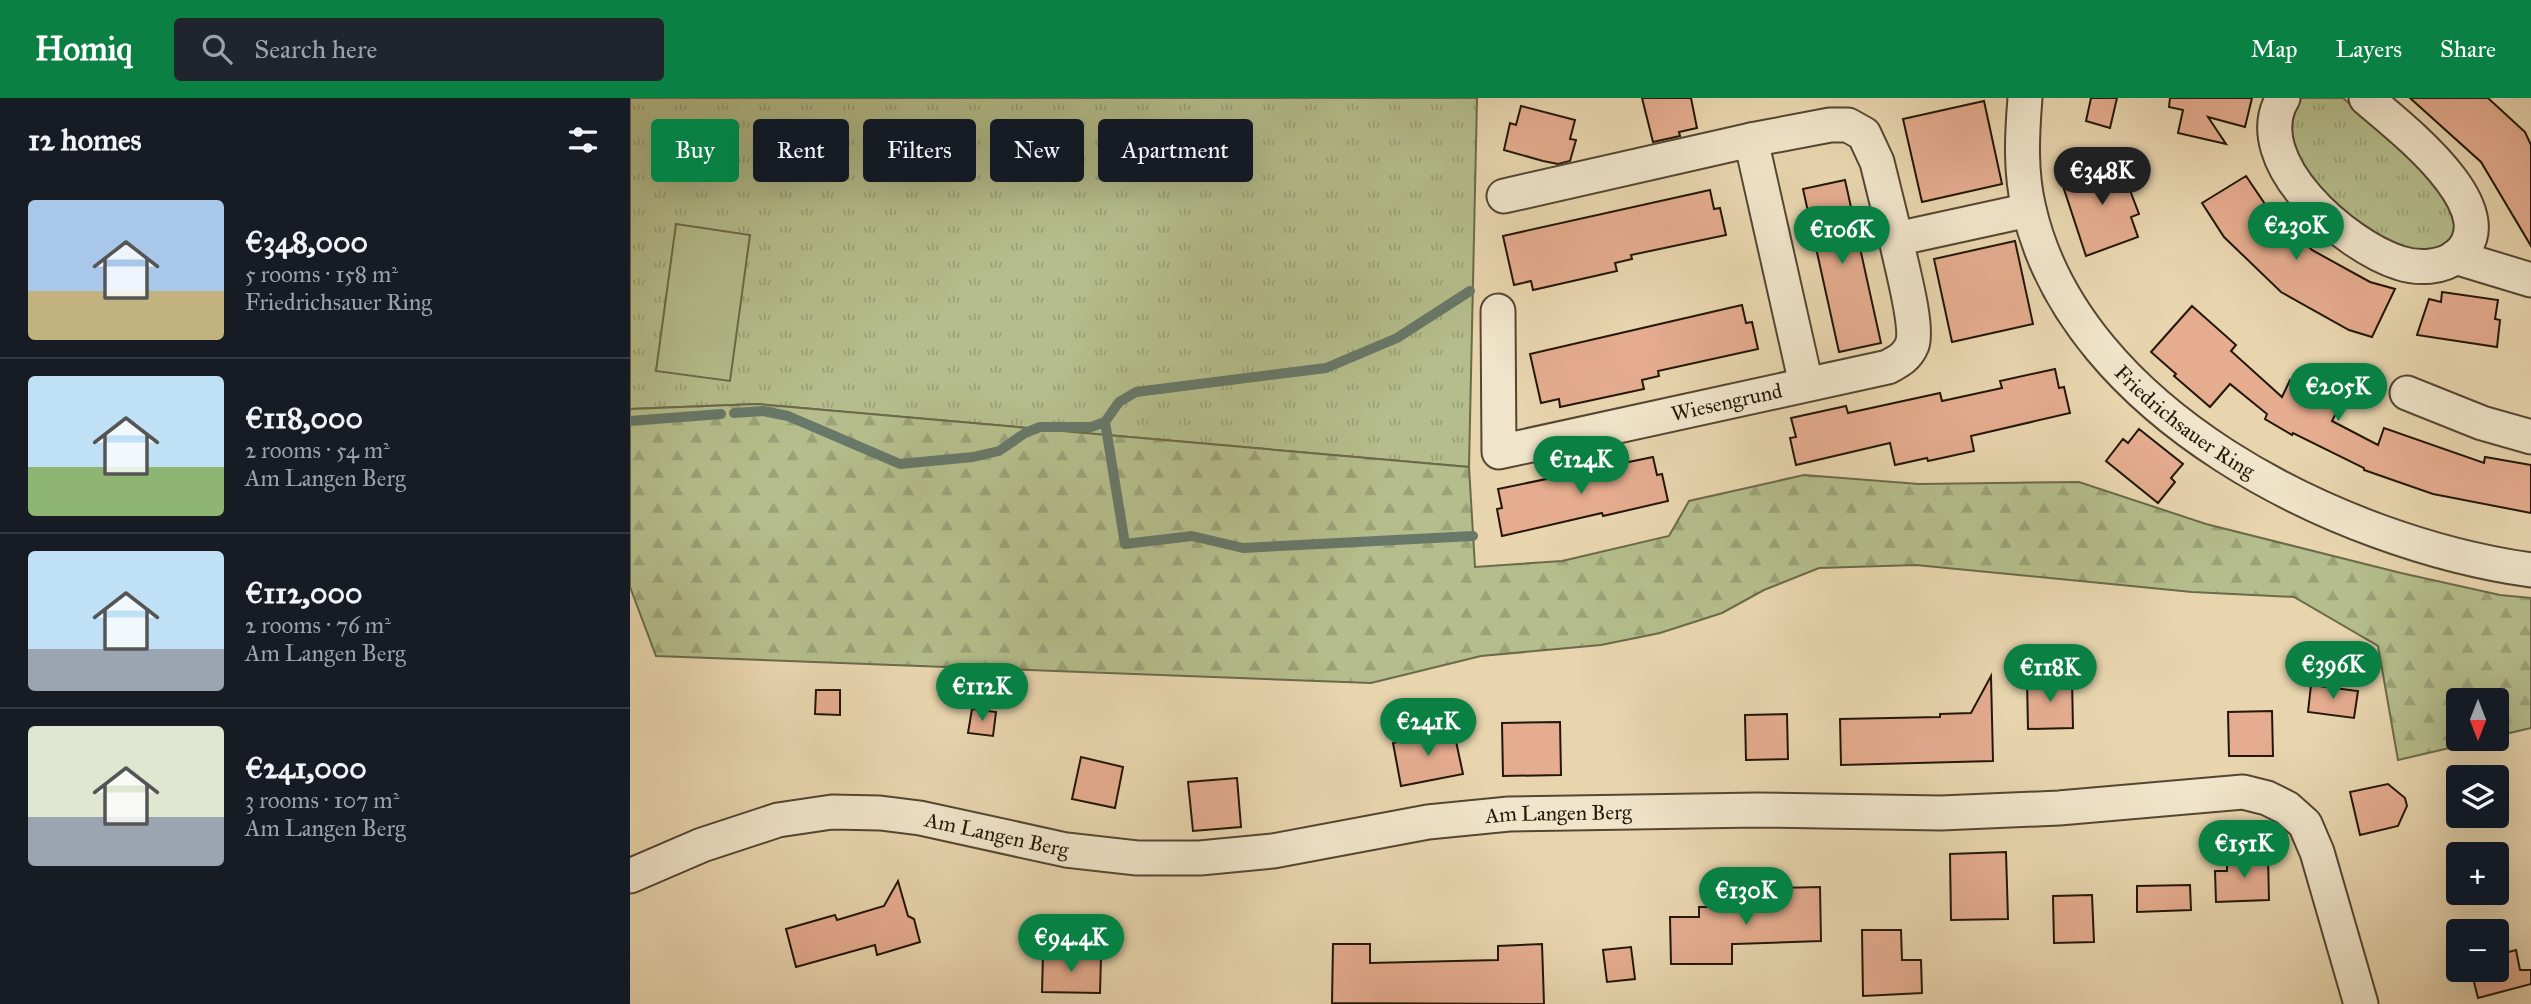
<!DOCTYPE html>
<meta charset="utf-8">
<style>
:root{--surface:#171b24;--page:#20242c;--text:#f1f3f6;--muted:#9ea1a6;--line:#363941;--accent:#0b8043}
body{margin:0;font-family:"IM FELL Great Primer",serif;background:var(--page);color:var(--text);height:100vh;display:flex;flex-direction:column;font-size:26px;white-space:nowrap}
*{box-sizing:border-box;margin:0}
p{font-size:23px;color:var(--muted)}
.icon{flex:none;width:38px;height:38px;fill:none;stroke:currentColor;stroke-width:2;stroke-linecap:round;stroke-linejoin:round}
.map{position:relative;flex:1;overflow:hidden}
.sheet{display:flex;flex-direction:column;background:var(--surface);width:630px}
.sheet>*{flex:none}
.banner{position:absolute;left:21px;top:21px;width:665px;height:63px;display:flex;gap:14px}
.needle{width:46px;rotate:180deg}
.buttons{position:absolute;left:1816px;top:590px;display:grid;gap:14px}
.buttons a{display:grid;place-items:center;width:63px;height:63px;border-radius:7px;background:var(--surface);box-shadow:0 7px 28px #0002;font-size:35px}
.price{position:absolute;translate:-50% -60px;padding:0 16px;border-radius:24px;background:var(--accent);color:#fff;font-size:23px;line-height:46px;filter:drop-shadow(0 2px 4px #0008)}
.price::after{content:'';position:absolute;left:50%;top:42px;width:21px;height:16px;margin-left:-10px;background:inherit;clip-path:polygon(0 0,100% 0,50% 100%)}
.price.selected{background:#222;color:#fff}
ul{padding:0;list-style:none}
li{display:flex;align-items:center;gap:21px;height:175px;padding:0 28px}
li+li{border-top:2px solid var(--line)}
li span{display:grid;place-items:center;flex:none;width:196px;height:140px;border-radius:7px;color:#555}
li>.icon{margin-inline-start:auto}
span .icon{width:84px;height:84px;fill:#fffc;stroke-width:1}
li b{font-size:30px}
h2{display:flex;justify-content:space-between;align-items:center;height:84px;padding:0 28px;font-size:30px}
.tag{padding:0 24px;border-radius:7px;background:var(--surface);box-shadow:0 7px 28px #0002;font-size:24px;line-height:63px}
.tag.selected{background:var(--accent);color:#fff}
header{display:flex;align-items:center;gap:42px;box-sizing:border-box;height:98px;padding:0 35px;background:var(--accent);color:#fff}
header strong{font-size:33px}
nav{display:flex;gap:38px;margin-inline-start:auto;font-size:24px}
.search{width:490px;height:63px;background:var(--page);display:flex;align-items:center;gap:18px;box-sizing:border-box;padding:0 24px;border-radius:7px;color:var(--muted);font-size:26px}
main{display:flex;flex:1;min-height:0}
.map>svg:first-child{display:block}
</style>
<header>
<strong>Homiq</strong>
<div class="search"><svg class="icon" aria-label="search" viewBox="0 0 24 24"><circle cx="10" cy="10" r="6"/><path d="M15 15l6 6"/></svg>Search here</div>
<nav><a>Map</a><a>Layers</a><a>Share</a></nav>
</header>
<main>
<section class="sheet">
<h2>12 homes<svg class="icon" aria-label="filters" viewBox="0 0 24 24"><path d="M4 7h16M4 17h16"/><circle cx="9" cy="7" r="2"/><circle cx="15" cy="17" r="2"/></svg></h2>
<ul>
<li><span style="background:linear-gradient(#a9c7e8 65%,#c2b280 0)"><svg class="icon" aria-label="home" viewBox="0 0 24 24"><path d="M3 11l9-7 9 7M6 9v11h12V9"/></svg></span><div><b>€348,000</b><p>5 rooms · 158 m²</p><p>Friedrichsauer Ring</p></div></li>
<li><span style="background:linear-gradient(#bfe0f5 65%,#8fb573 0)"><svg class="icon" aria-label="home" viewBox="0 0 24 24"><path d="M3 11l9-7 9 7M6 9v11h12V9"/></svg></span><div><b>€118,000</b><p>2 rooms · 54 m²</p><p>Am Langen Berg</p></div></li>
<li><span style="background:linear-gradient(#bfe0f5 70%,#9aa5b1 0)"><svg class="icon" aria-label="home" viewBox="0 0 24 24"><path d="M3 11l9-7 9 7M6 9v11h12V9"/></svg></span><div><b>€112,000</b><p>2 rooms · 76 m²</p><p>Am Langen Berg</p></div></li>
<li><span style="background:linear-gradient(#dfe7d0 65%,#9aa5b1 0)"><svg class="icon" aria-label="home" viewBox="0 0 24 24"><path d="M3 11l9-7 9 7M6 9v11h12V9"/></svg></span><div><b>€241,000</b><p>3 rooms · 107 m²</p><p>Am Langen Berg</p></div></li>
</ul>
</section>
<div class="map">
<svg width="1901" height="906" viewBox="0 0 1901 906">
<defs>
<pattern id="grass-tufts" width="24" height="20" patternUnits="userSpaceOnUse" patternTransform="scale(1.75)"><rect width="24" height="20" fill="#b4bd8b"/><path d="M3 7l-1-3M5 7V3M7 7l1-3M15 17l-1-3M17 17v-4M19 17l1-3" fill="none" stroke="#9aa276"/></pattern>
<pattern id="forest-firs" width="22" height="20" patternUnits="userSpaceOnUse" patternTransform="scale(1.75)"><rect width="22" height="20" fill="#b4bd8b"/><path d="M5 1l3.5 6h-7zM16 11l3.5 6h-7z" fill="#9aa276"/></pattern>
</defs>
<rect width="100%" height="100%" fill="#e8d5ae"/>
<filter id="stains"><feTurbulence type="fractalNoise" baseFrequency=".00286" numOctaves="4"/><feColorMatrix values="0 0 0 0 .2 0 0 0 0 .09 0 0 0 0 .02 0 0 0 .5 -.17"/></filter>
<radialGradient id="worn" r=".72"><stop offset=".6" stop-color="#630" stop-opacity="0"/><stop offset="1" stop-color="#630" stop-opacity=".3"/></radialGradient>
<!-- grass -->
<path fill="url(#grass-tufts)" stroke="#6b6a4a" stroke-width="2" d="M 0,0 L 847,0 L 839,369 L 127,306 L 0,311 Z
M 1670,0 L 1713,0 C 1739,23 1807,77 1820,106 C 1826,119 1825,130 1821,143 L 1798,156 L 1749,142 L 1677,82 L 1657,33 L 1666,4 Z"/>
<!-- forest -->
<path fill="url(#forest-firs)" stroke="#6b6a4a" stroke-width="2" d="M 127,306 L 839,369 L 845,469 L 932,463 L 1039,438 L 1059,403 L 1174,377 L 1289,386 L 1449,384 L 1576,426 L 1771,475 L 1870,497 L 1901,500 L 1901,630 L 1867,638 L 1867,602 L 1829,602 L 1829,640 L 1858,641 L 1768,662 L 1748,548 L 1664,499 L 1562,494 L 1286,467 L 1189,470 L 1134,492 L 1092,515 L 1030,535 L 971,547 L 851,558 L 741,585 L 26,558 L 0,489 L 0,311 Z"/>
<!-- pitch -->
<path fill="#b4bd8b" stroke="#6b6a4a" stroke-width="2" d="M 46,126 L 120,137 L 100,283 L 26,273 Z"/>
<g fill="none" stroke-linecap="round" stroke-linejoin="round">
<!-- stream -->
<path stroke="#687869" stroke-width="10" d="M 104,315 L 133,313 L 158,318 L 270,366 L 343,359 L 369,353 L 395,335 L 410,329 L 461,329 L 475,324 L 489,304 L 506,294 L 696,270 L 767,240 L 840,193
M 0,323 L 91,316
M 475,324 L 495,446 L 562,438 L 613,450 L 843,438"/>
</g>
<!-- building -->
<path fill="#e5ac8f" stroke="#221708" stroke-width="2" d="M 1012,0 L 1061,0 L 1067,30 L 1049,34 L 1050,38 L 1023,44 Z
M 1461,0 L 1487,0 L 1480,30 L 1456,23 Z
M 1540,0 L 1622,0 L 1615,29 L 1578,19 L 1596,46 L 1548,35 L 1553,12 L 1539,9 Z
M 1780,0 L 1858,0 L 1895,34 L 1901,47 L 1901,148 L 1851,64 Z
M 1354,3 L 1372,86 L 1292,104 L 1273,21 Z
M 891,8 L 945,22 L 940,41 L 946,42 L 940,63 L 928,66 L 913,63 L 874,52 L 880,25 L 886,27 Z
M 1488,61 L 1509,116 L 1501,119 L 1508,139 L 1456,158 L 1431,82 Z
M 1616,78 L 1635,106 L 1682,152 L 1740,184 L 1765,191 L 1742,239 L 1719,232 L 1651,194 L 1594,139 L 1572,105 Z
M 1215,82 L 1251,245 L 1209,254 L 1173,91 Z
M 1080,92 L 1084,111 L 1090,110 L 1096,137 L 1001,157 L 1002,161 L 985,165 L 987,173 L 903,192 L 901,183 L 884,187 L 873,138 Z
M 1385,143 L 1403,226 L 1322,244 L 1304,161 Z
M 1812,194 L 1868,202 L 1865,221 L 1870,222 L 1867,249 L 1787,237 L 1799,201 L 1811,204 Z
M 1112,207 L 1116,225 L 1122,224 L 1128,251 L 1028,273 L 1029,278 L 1012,282 L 1014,291 L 930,309 L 929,301 L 911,305 L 900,256 Z
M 1562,208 L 1606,247 L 1601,253 L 1652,299 L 1660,282 L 1711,306 L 1702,323 L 1748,347 L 1754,330 L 1854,365 L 1855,359 L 1901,367 L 1901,415 L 1803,396 L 1734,372 L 1734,370 L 1663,335 L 1662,337 L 1635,321 L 1637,316 L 1600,286 L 1580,309 L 1544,278 L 1546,276 L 1521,254 Z
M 1425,271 L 1429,290 L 1434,289 L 1440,315 L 1341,338 L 1344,353 L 1298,363 L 1297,360 L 1265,367 L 1260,345 L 1166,367 L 1160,340 L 1166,339 L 1161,320 L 1216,308 L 1218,315 L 1310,295 L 1312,303 L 1372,290 L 1370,283 Z
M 1509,331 L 1553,366 L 1541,380 L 1545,384 L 1528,405 L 1476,363 L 1493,341 L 1498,345 Z
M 1023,359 L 1027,377 L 1032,376 L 1038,403 L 973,418 L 972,415 L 872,438 L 867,411 L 872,410 L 868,391 Z
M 1361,578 L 1363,663 L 1211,667 L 1210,621 L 1310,619 L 1310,616 L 1341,615 Z
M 1442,581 L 1443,630 L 1398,631 L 1397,582 Z
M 1681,587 L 1728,593 L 1724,620 L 1678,614 Z
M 186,592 L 210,592 L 210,617 L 185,616 Z
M 342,611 L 366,614 L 363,638 L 338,635 Z
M 1642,613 L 1643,658 L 1599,658 L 1598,614 Z
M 1157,616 L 1158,661 L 1116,662 L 1115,617 Z
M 930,624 L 931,677 L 873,678 L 872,625 Z
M 813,632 L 816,635 L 824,634 L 833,676 L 771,688 L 763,645 L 799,638 L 802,635 Z
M 451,659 L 493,669 L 485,710 L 442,701 Z
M 607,680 L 611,729 L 563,733 L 558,684 Z
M 1758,686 L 1775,700 L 1777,708 L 1768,728 L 1730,737 L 1720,694 Z
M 1376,754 L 1378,821 L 1321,822 L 1320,756 Z
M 1638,757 L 1639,802 L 1586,804 L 1585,773 L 1597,773 L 1597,759 Z
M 268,783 L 278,818 L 284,821 L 290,844 L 247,857 L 245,847 L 166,869 L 156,831 L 205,817 L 207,822 L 254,808 Z
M 1560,787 L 1561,812 L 1507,814 L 1507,788 Z
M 1190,789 L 1191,843 L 1105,846 L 1102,846 L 1102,866 L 1041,866 L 1040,819 L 1069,819 L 1069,809 L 1146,809 L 1146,790 Z
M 1462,797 L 1464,844 L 1424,845 L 1423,798 Z
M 1232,832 L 1271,832 L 1272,862 L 1291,862 L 1292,895 L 1233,898 Z
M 703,846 L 740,846 L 740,865 L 868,862 L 868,848 L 912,846 L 914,906 L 702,905 Z
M 1001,849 L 1005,881 L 977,884 L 973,852 Z
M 1886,852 L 1890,872 L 1901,872 L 1901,886 L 1848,900 L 1841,872 L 1867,872 L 1867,857 Z
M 413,856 L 471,858 L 470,895 L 412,894 Z"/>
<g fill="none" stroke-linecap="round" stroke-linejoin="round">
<!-- minor casing -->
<g stroke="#544632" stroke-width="37">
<g id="minor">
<path id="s1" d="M 1395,0 C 1392,37 1390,74 1399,111 C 1446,316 1709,445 1901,472"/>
<path d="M 1653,0 C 1615,63 1717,149 1770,165 C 1788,171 1812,170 1827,158 C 1881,113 1767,27 1736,0"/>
<path d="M 1121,42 L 1176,286"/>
<path d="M 874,98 L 1121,42 L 1200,27 L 1218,27 L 1234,36 L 1247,64 L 1266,141"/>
<path d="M 1825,159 L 1901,182"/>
<path id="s2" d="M 868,213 L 869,354 L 1258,269 C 1269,263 1277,259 1282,247 C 1289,228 1270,163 1266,141 L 1399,112"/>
<path d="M 1777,295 L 1852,325 L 1901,339"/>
<path id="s3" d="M 0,778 L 72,747 L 148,722 L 202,714 L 250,715 L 290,720 L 436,752 L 507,760 L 570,760 L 643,753 L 798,724 L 879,716 L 1128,712 L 1311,715 L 1429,710 L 1613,694 L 1637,700 L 1657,710 L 1675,726 L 1687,754 L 1731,906"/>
</g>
</g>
<!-- minor -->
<use href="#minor" stroke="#f0e4ca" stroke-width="33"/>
</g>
<g text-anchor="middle" stroke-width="5" stroke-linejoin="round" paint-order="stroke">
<!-- street labels -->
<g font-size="21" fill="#221708" stroke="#f0e4ca">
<text dy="7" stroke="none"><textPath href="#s2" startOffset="374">Wiesengrund</textPath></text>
<text dy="7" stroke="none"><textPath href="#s1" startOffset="382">Friedrichsauer Ring</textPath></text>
<text dy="7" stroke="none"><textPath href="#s3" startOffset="947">Am Langen Berg</textPath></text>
<text dy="7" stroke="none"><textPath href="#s3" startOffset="380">Am Langen Berg</textPath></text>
</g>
</g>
<rect width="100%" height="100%" filter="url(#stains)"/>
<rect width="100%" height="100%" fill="url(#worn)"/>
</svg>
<div class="buttons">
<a><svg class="needle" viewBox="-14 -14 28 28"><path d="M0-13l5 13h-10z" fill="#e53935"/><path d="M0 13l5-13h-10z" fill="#9ea1a6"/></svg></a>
<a><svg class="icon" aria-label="layers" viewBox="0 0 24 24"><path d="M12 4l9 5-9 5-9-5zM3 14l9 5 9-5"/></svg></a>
<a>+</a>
<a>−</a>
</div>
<b class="price selected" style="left:1472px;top:109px">€348K</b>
<b class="price" style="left:1666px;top:164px">€230K</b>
<b class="price" style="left:1212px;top:168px">€106K</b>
<b class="price" style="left:1708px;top:325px">€205K</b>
<b class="price" style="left:951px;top:398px">€124K</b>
<b class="price" style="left:1703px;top:603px">€396K</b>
<b class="price" style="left:1420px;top:606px">€118K</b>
<b class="price" style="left:352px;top:625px">€112K</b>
<b class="price" style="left:798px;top:660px">€241K</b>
<b class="price" style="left:1614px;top:782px">€151K</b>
<b class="price" style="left:1116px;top:829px">€130K</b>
<b class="price" style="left:441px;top:876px">€94.4K</b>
<div class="banner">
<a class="tag selected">Buy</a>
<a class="tag">Rent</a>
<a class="tag">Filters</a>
<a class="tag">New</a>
<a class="tag">Apartment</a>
</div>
</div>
</main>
